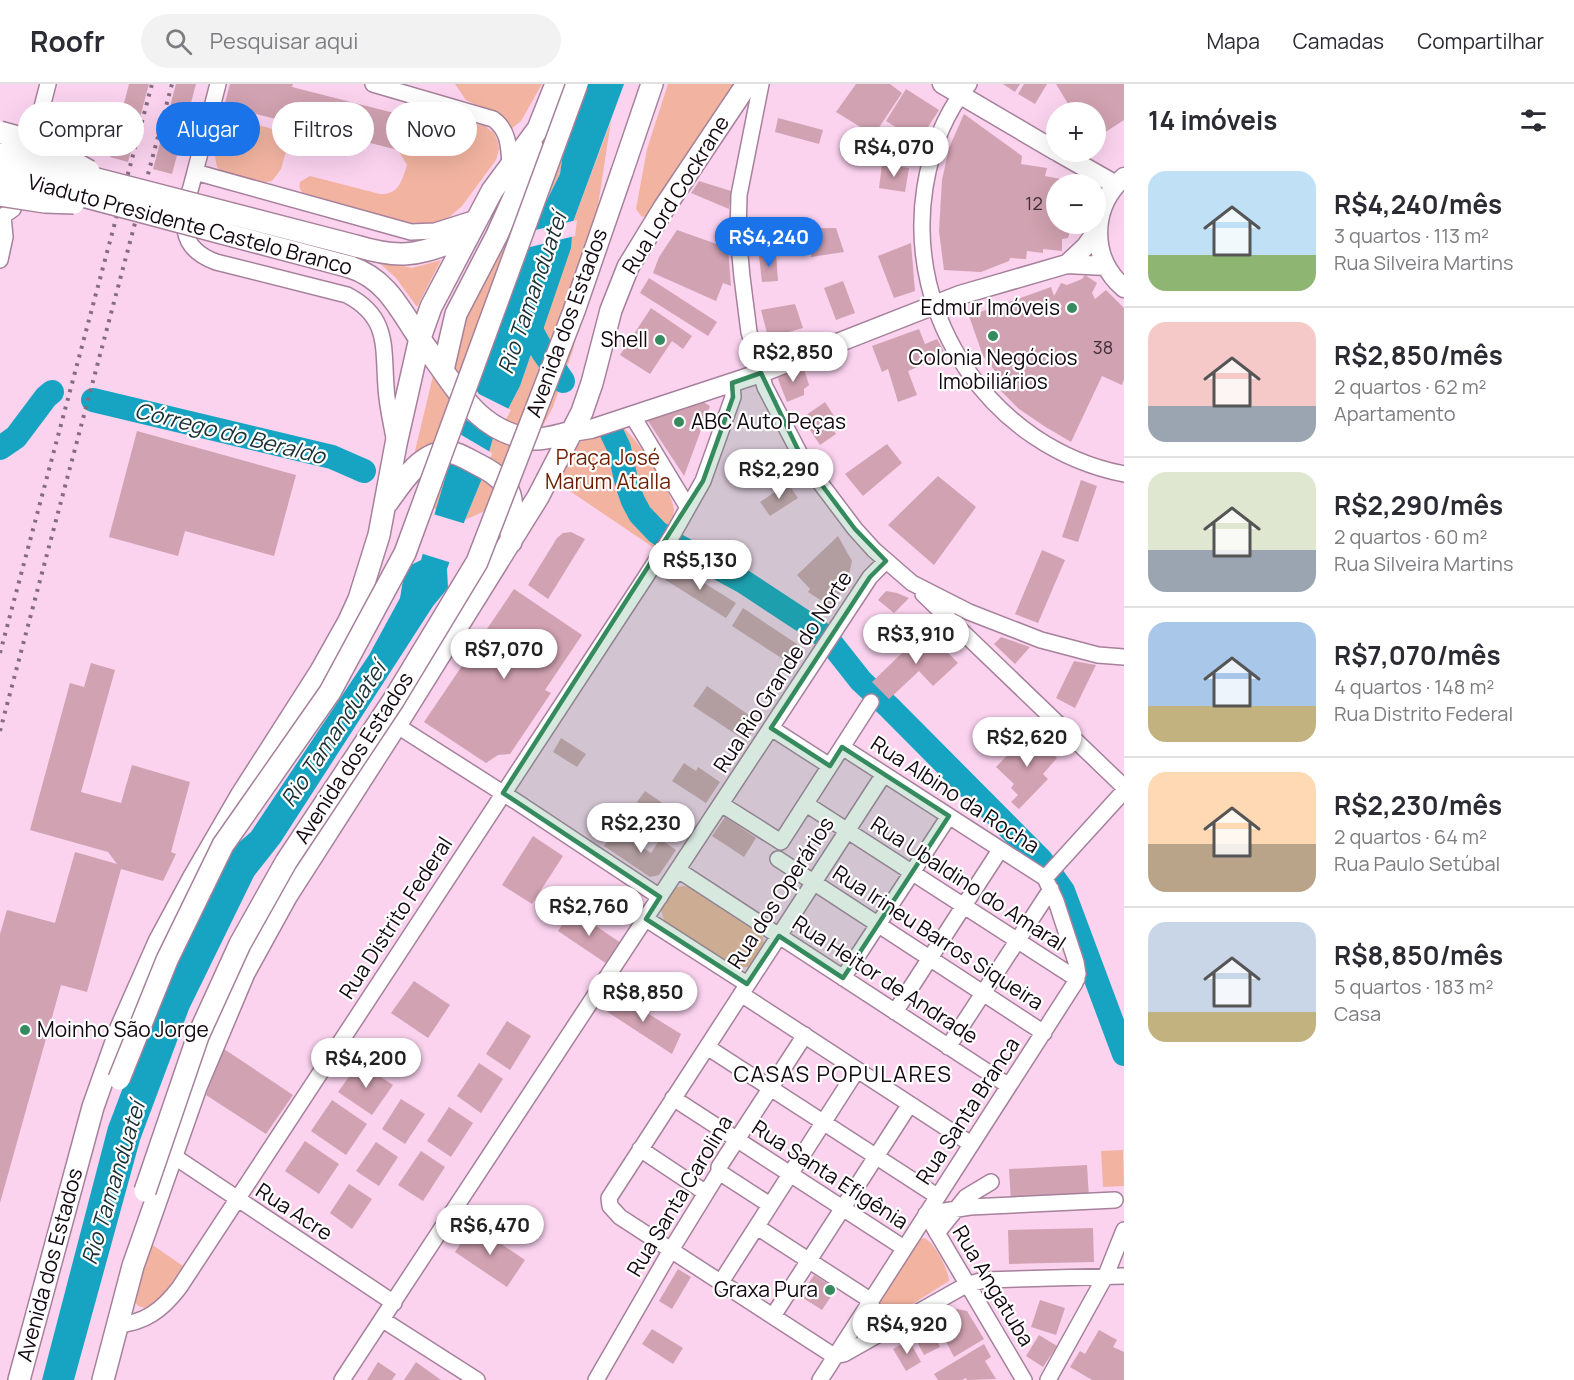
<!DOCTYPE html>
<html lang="pt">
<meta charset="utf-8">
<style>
:root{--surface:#fff;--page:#f2f2f3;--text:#2b2b33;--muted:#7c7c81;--line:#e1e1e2;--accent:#1a73e8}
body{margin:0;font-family:Manrope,sans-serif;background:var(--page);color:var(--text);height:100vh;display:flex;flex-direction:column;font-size:22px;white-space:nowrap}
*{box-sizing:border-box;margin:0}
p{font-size:20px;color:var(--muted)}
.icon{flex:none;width:33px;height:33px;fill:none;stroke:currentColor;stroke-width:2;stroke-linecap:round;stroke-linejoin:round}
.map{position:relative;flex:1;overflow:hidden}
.side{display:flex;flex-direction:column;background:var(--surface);width:450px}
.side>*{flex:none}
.top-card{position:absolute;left:18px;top:18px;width:570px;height:54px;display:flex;gap:12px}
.tools{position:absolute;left:1046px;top:18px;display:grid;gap:12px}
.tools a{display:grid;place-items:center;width:60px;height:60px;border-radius:50%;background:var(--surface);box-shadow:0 6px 24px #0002;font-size:30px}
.price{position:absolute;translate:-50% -51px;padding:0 14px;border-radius:21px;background:#fff;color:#222;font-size:20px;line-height:39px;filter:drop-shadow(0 2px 3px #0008)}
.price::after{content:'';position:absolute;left:50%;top:36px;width:18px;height:14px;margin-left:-9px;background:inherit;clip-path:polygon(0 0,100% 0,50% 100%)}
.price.selected{background:var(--accent);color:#fff}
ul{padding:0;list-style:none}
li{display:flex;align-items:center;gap:18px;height:150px;padding:0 24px}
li+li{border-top:2px solid var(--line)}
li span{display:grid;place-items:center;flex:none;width:168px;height:120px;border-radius:18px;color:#555}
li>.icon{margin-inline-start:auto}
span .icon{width:72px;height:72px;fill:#fffc;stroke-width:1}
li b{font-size:26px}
h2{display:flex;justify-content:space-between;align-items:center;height:72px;padding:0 24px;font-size:26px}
.tag{padding:0 21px;border-radius:27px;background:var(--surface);box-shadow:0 6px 24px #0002;font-size:21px;line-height:54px}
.tag.selected{background:var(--accent);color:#fff}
header{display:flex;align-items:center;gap:36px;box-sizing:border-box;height:84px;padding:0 30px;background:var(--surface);border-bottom:2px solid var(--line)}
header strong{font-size:28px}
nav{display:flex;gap:33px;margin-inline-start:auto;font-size:21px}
.search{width:420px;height:54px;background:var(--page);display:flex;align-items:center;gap:15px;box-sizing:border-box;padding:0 21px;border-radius:33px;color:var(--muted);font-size:22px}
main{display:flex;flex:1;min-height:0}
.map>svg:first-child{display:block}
</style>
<header>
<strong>Roofr</strong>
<div class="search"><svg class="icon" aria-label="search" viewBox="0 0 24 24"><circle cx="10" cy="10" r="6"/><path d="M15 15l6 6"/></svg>Pesquisar aqui</div>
<nav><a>Mapa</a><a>Camadas</a><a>Compartilhar</a></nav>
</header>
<main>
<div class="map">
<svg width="1124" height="1296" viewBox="0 0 1124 1296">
<rect width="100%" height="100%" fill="#fbd3ef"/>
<!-- green -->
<path fill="#f2b4a1" d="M 455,0 L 542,0 L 521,37 L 511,45 L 497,31 L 466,16 Z
M 668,0 L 739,0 L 650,131 L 642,133 L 636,125 L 647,65 Z
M 421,26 L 485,42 L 494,49 L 498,58 L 499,65 L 496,76 L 462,122 L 447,135 L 435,140 L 415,142 L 308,113 C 302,109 298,105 300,98 L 310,92 L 380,110 C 399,111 402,96 407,81 L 398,66 C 403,50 404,33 421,26 Z
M 224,32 L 291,50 L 281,85 L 272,97 L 260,99 L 222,88 L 217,83 L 214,67 Z
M 611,37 L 582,225 L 573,266 L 553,323 L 521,383 L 491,424 L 465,436 L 481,397 L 493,354 L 520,302 L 530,273 L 543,246 L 573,138 Z
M 567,40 L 560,90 L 546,118 L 537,130 L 447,388 L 437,427 L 424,414 L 415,393 L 414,371 L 434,288 L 456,224 Z
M 376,176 L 412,184 L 441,176 L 417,223 L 396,194 Z
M 622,343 C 636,352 674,410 674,426 C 673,441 662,453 654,464 L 555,397 L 584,352 Z
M 683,802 L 688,803 L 760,850 L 763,854 L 764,862 L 748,883 L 738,884 L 664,837 L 661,825 L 674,804 Z
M 1123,1066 L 1124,1102 L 1103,1103 L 1101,1067 Z
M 924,1154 C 934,1157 949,1187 949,1197 L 898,1229 C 887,1233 883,1229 878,1219 L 918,1156 Z
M 148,1158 L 183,1182 L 161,1214 L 145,1224 L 138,1222 L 133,1215 Z"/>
<!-- water -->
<path fill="#17a4c2" d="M 588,0 L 624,0 L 573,138 L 571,164 L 543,246 L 530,273 L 520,302 L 493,354 L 481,397 L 465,436 L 447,485 L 448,504 L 433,522 L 280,759 L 254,792 L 189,925 L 140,1056 L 74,1296 L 42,1296 L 108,1043 L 159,908 L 225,776 L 236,761 L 251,748 L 369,571 L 400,514 L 405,484 L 421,476 L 447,388 L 537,130 L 546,118 L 560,90 L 567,40 Z"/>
<!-- pier -->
<path fill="#fbd3ef" d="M 577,136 L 575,152 L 522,165 L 527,148 Z
M 474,303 L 479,310 L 511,326 L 496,354 L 463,334 Z
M 458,349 L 492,369 L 484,397 L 452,379 L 447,378 Z
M 433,430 L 466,440 L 452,479 L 420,469 Z"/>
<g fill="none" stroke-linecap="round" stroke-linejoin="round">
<!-- river -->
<path stroke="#17a4c2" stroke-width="24" d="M 525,235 L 543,268 L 563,297
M 93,316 L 332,373 L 364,387
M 610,345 L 619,364 L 627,400 L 633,417 L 640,430 L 657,448 L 678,462 L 744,498 L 817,546 L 831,559 L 861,597 L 889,623 L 1041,776 L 1063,807 L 1124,970
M 0,364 L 16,353 L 46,313 L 52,308"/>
</g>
<!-- building -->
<path fill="#d1a2b1" d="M 129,0 L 149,0 L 128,78 L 110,73 Z
M 176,0 L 196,0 L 172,90 L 153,85 Z
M 230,0 L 293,0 L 292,3 L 406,32 L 398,66 L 224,22 Z
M 856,0 L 890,0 L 902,9 L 870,57 L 863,52 L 867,47 L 836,28 Z
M 1003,0 L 1020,0 L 1015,8 Z
M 1024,0 L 1047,0 L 1035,20 L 1018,10 Z
M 1056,0 L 1124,0 L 1124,36 L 1095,55 L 1095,28 L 1073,28 Z
M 906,5 L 939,26 L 919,57 L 886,37 Z
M 964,30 L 1022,72 L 1021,80 L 1047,84 L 1045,92 L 1066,96 L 1065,100 L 1056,100 L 1056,140 L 1072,140 L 1068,154 L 1062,155 L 1062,167 L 1043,165 L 1043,169 L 1027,167 L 1026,175 L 1010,174 L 1009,177 L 981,188 L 944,186 L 939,147 L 942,96 L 949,64 Z
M 778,34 L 823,46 L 819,60 L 775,48 Z
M 882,80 L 909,84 L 905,108 L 879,104 Z
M 699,97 L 731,107 L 729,125 L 691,109 Z
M 836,144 L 844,168 L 811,173 L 812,164 L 760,162 L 762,145 Z
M 677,146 L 728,164 L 731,202 L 723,199 L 716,217 L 653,189 L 659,173 Z
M 911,159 L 915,207 L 894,214 L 878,172 Z
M 776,170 L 778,197 L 762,198 L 759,172 Z
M 1085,191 L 1097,199 L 1092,209 L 1095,215 L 1106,206 L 1124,224 L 1124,295 L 1122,301 L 1102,292 L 1071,358 L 1044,342 L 1019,325 L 997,303 L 1003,297 L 983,272 L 969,232 L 1051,203 L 1054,212 L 1061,199 L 1067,201 L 1082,195 Z
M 649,194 L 717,238 L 708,252 L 640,209 Z
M 843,197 L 855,229 L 836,236 L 824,204 Z
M 795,220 L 803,244 L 774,252 L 767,249 L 761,226 Z
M 651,224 L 692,252 L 683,265 L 672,257 L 650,290 L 620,271 Z
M 919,245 L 925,260 L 937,255 L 946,271 L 908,287 L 917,311 L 898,318 L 888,285 L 882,288 L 872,262 Z
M 803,282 L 809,301 L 804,305 L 804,311 L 787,318 L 778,295 L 782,287 Z
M 700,316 L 710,322 L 684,392 L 646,334 Z
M 825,318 L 834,332 L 827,337 L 836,350 L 820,361 L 802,334 Z
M 137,347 L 296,391 L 274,472 L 185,447 L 178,472 L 109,453 Z
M 887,360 L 902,379 L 863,412 L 845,390 Z
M 938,392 L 976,423 L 934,481 L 888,441 Z
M 1081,396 L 1097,402 L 1078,458 L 1062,453 Z
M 788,399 L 798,414 L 770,432 L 760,418 Z
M 571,448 L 585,455 L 548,515 L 528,501 L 557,454 L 563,449 Z
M 838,452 L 852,477 L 847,500 L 831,523 L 808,508 L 810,505 L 797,491 Z
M 1042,466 L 1065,476 L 1038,539 L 1015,530 Z
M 674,480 L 736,519 L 726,534 L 664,495 Z
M 514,505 L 582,551 L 545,606 L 551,609 L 510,670 L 498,671 L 486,679 L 424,638 Z
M 886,507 L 897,509 L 909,514 L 894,529 L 878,516 Z
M 743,524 L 797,560 L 786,577 L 732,542 Z
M 926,546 L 958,579 L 933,602 L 919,587 L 889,615 L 872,598 Z
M 1001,553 L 1030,563 L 1015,580 L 994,560 Z
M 1074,577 L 1096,581 L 1075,624 L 1056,614 Z
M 91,579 L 115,586 L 81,708 L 121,719 L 132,681 L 190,698 L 171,768 L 176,770 L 163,797 L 121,785 L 87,908 L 61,901 L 0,1119 L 0,850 L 7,826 L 55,839 L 75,768 L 117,780 L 108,768 L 30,746 L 70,599 L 84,603 Z
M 707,602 L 759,638 L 746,657 L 693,622 Z
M 1029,649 L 1057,674 L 1043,690 L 1048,695 L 1019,725 L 1011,718 L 1018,711 L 1011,704 L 1014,700 L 996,683 Z
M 561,654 L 586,670 L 577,683 L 553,668 Z
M 684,679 L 696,687 L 698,683 L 720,698 L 706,719 L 672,697 Z
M 645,707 L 690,738 L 683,749 L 637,718 Z
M 725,733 L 756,754 L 744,773 L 712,752 Z
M 615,745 L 651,769 L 660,755 L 676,766 L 659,791 L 650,793 L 604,762 Z
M 533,752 L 563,772 L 532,820 L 502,801 Z
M 572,826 L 621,859 L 607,880 L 558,847 Z
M 414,897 L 450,921 L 428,954 L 391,929 Z
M 613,908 L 681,950 L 672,970 L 603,925 Z
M 507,937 L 531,952 L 510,986 L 486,970 Z
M 224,965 L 293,1011 L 266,1050 L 206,1011 Z
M 359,979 L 393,1001 L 372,1031 L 338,1008 Z
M 479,979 L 503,995 L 481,1029 L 457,1012 Z
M 401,1015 L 425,1030 L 405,1060 L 382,1045 Z
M 332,1016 L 367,1040 L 346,1071 L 311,1047 Z
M 449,1023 L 473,1039 L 451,1073 L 427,1057 Z
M 305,1057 L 339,1080 L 319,1110 L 285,1087 Z
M 376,1058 L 398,1073 L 379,1102 L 356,1087 Z
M 421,1067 L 445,1083 L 423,1117 L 398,1101 Z
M 1087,1081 L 1089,1114 L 1011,1118 L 1009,1085 Z
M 349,1100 L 372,1115 L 352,1145 L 330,1129 Z
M 473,1141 L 525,1176 L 507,1203 L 455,1168 Z
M 1093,1144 L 1094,1178 L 1009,1180 L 1008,1146 Z
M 678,1185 L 691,1193 L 672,1225 L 659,1217 Z
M 814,1191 L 836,1205 L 822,1226 L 800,1212 Z
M 1040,1216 L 1065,1224 L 1056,1251 L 1031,1243 Z
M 957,1225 L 967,1227 L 984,1255 L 954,1273 L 935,1237 Z
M 929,1242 L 940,1263 L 924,1271 L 913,1250 Z
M 652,1245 L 683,1264 L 673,1280 L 642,1260 Z
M 1099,1246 L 1117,1256 L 1113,1263 L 1124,1268 L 1124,1296 L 1092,1296 L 1070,1283 L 1080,1267 L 1085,1270 Z
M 1039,1251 L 1057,1262 L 1043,1283 L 1026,1272 Z
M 909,1256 L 921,1278 L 906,1287 L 893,1265 Z
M 984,1260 L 991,1273 L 985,1277 L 996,1295 L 967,1296 L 966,1294 L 962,1296 L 938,1296 L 934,1290 Z
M 378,1278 L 396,1290 L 392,1296 L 367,1296 Z
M 416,1278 L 441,1296 L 404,1296 Z"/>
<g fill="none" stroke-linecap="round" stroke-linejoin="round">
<!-- minor casing -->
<g stroke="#a6819b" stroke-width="18">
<path id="minor" d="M 218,0 L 195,88 L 411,148 L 435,147 L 476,134
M 373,0 L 493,35 C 509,46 509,64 510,82
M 761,0 L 739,111 L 738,150 L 742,193 L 749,248 L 765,303 L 803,376 L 855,445 L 874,466 L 912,499 L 969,528 L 1041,556 L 1098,571 L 1124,573
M 969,0 C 945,29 931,66 925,103 C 904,234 992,364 1124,390
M 31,65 L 48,0
M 195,88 C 186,124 169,161 216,178 L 347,211 C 389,233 383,262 386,303 C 387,321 391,337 394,354
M 3,132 L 13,125 L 20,105
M 0,176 L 5,153 L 3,132
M 632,331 L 687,422
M 923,510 L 1124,703
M 396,641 L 517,718 L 660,813
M 771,644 L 830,682
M 721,720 L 781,758 L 871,618
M 806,720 L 1077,895
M 778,775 L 1044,949
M 678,786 L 1009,1002
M 1045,794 L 1124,707
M 646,835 L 747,900
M 843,894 L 949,732
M 741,910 L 971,1060
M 895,928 L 1000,766
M 707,963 L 937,1112
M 948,963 L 1051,805
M 673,1014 L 904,1164
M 640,1065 L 706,1109
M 172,1071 L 394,1219
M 719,1088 L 770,1121
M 926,1130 L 1024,1296
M 926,1130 L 970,1123 L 1115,1116
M 757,1143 L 870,1216
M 937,1149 L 966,1113 L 991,1098
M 721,1198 L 857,986
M 869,1217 L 879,1236 L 891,1243
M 773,1232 L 910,1020
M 383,1236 L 477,1296
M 117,1241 C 145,1239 162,1226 179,1204 L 645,494 L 673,450 L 703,397 L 733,313 L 732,299
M 834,1272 L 620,1133 L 610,1122 L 609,1114 L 884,690
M 834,1272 L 844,1270 L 966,1201 L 984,1196 L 1124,1192
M 342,1296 L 870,493 L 886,477
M 596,1296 L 671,1166 L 719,1088 L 719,1083 L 805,951
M 820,1296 L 1075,899 L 1078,890 L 1076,878 L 1056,817 L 1045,794 L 842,663
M 1048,1296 L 1106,1191 L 1124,1146"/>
</g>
<!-- major casing -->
<g stroke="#a6819b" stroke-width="21">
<path id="major" d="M 942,0 L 1056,67
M 1058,68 L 1116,101
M 1124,93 C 1090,123 1089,174 1124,204
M 1067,180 L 1086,162 L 1098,145
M 572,348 L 591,345 L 761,289 L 960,211 L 1067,180 L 1106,182"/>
</g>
<!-- highway casing -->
<g stroke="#a6819b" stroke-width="24">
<path id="highway" d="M 622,88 L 652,0
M 356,162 C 407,177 418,169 466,154
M 350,183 C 382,193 397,219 414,246 C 422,259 432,271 441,284 C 464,317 487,350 532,355 C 546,356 559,351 572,348
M 443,286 L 456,230 L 497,151 L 519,102 L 532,62
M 387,419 C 401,400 419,370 445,368 C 456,367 469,376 479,381 C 491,387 504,395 509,408 C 514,419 511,445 511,458
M 19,1296 L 93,1023 L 121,944 L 159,858 L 194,793 L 241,712 L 321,587 L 348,539 L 359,515 L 379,451 L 396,360 L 420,254 L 431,223 L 492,107 L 538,45 L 556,0
M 103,1296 L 133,1182 L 196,1003 L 244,889 L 287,811 L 396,641 L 538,413 L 582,328 L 592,299 L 611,226 L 628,183 L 664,124 L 747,0"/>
</g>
<!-- minor -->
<use href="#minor" stroke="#fff" stroke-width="15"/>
<!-- major -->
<use href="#major" stroke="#fff" stroke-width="18"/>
<!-- highway -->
<use href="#highway" stroke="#fff" stroke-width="21"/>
<!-- rail -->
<path stroke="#856c7e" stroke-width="4" stroke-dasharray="3 6" stroke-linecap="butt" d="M 0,569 L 152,0
M 0,647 L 172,0"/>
<!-- highway-bridge casing -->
<g stroke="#a6819b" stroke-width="24" stroke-linecap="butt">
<path id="highway-bridge" d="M 0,48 L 40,59 L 89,87
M 0,70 L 356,162
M 0,90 L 350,183
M 0,111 L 45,118 L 74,119
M 119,995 L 167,876 L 223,761 L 330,608 L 405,469 L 577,0
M 145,1107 L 198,952 L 240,860 L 286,778 L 393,617 L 477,478 L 574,227 L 622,88"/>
</g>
<!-- highway-bridge -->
<use href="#highway-bridge" stroke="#fff" stroke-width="21"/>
</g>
<!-- marked area -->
<path fill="#358b5e" fill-opacity="0.2" stroke="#358b5e" stroke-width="4.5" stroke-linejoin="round" d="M 761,289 L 803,376 L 855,445 L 886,477 L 870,493 L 771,644 L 830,682 L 842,663 L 949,732 L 843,894 L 779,852 L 747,900 L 646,835 L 660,813 L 503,709 L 703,397 L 733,313 L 732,299 Z"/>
<!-- markers -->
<g fill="#358b5e" stroke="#fff" stroke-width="2">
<circle cx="1072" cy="224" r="6"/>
<circle cx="993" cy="252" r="6"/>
<circle cx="660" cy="256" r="6"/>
<circle cx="679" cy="338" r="6"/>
<circle cx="25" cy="946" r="6"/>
<circle cx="830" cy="1206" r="6"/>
</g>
<g text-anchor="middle" stroke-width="4.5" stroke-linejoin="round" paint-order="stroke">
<!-- number labels -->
<g font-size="18" fill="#422e38">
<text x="1034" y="126">12</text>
<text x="1103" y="270">38</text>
</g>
<!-- street labels -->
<g font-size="21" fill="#130710" stroke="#fff">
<text transform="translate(676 111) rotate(-58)" y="7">Rua Lord Cockrane</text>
<text transform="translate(190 141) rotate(15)" y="7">Viaduto Presidente Castelo Branco</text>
<text transform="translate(567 239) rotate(-70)" y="7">Avenida dos Estados</text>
<text transform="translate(783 588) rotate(-57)" y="7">Rua Rio Grande do Norte</text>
<text transform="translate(354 674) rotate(-57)" y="7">Avenida dos Estados</text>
<text transform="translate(955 711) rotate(33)" y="7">Rua Albino da Rocha</text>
<text transform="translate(968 800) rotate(33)" y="7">Rua Ubaldino do Amaral</text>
<text transform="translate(781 809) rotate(-57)" y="7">Rua dos Operários</text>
<text transform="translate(396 834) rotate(-57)" y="7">Rua Distrito Federal</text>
<text transform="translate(938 854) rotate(33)" y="7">Rua Irineu Barros Siqueira</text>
<text transform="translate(885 896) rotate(33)" y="7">Rua Heitor de Andrade</text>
<text transform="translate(968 1027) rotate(-57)" y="7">Rua Santa Branca</text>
<text transform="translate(830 1091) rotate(33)" y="7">Rua Santa Efigênia</text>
<text transform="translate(680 1112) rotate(-59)" y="7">Rua Santa Carolina</text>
<text transform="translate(294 1128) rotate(33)" y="7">Rua Acre</text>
<text transform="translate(50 1181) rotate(-75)" y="7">Avenida dos Estados</text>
<text transform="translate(993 1202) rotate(59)" y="7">Rua Angatuba</text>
</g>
<!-- poi labels -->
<g font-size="21" fill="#130710" stroke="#fff" text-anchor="end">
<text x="1060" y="231">Edmur Imóveis</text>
<text x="648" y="263">Shell</text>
<text x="993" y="281" text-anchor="middle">Colonia Negócios<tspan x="993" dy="24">Imobiliários</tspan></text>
<text x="691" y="345" text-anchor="start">ABC Auto Peças</text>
<text x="37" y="953" text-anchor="start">Moinho São Jorge</text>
<text x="818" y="1213">Graxa Pura</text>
</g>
<!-- park labels -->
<g font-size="21" fill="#6e1f03" stroke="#fff">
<text x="608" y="381">Praça José<tspan x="608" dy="24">Marum Atalla</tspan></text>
</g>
<!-- water labels -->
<g font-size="22" font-style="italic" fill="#1a3035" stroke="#fff">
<text transform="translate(532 209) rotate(-71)" y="8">Rio Tamanduateí</text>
<text transform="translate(230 349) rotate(14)" y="8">Córrego do Beraldo</text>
<text transform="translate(333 650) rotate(-56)" y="8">Rio Tamanduateí</text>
<text transform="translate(113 1099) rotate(-73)" y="8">Rio Tamanduateí</text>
</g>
<!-- neighbourhood labels -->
<g font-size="22" letter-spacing="1.5" fill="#130710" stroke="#fff">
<text x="843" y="998">CASAS POPULARES</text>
</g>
</g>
</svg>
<div class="tools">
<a>+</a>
<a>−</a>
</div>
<b class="price" style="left:894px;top:94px">R$4,070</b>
<b class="price selected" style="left:769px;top:184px">R$4,240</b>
<b class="price" style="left:793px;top:299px">R$2,850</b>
<b class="price" style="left:779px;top:416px">R$2,290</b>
<b class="price" style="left:700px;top:507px">R$5,130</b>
<b class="price" style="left:916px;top:581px">R$3,910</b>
<b class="price" style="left:504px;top:596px">R$7,070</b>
<b class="price" style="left:1027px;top:684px">R$2,620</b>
<b class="price" style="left:641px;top:770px">R$2,230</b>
<b class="price" style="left:589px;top:853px">R$2,760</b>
<b class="price" style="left:643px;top:939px">R$8,850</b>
<b class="price" style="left:366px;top:1005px">R$4,200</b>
<b class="price" style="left:490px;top:1172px">R$6,470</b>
<b class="price" style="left:907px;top:1271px">R$4,920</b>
<div class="top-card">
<a class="tag">Comprar</a>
<a class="tag selected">Alugar</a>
<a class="tag">Filtros</a>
<a class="tag">Novo</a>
</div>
</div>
<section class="side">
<h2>14 imóveis<svg class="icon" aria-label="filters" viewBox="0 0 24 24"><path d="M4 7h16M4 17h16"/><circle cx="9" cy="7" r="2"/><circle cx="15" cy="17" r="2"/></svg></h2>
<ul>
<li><span style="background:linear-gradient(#bfe0f5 70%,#8fb573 0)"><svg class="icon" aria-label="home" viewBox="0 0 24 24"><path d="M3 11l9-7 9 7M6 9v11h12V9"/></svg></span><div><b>R$4,240/mês</b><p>3 quartos · 113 m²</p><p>Rua Silveira Martins</p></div></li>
<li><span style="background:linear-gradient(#f6c9c9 70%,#9aa5b1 0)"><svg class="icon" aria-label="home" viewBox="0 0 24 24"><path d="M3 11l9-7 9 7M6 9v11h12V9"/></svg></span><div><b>R$2,850/mês</b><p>2 quartos · 62 m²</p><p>Apartamento</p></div></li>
<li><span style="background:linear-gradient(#dfe7d0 65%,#9aa5b1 0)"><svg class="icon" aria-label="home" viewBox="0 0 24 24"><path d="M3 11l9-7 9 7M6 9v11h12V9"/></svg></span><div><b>R$2,290/mês</b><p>2 quartos · 60 m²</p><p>Rua Silveira Martins</p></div></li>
<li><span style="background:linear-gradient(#a9c7e8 70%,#c2b280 0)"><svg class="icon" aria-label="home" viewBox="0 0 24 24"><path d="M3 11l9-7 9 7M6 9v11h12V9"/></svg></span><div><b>R$7,070/mês</b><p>4 quartos · 148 m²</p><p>Rua Distrito Federal</p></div></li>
<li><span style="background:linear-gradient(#ffd9b3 60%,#b9a48a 0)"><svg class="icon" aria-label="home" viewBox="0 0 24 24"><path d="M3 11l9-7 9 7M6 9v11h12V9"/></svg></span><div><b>R$2,230/mês</b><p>2 quartos · 64 m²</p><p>Rua Paulo Setúbal</p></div></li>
<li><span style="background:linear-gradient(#c9d6e8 75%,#c2b280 0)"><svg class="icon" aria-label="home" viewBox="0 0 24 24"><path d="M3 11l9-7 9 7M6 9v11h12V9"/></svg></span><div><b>R$8,850/mês</b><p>5 quartos · 183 m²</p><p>Casa</p></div></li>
</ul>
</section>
</main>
